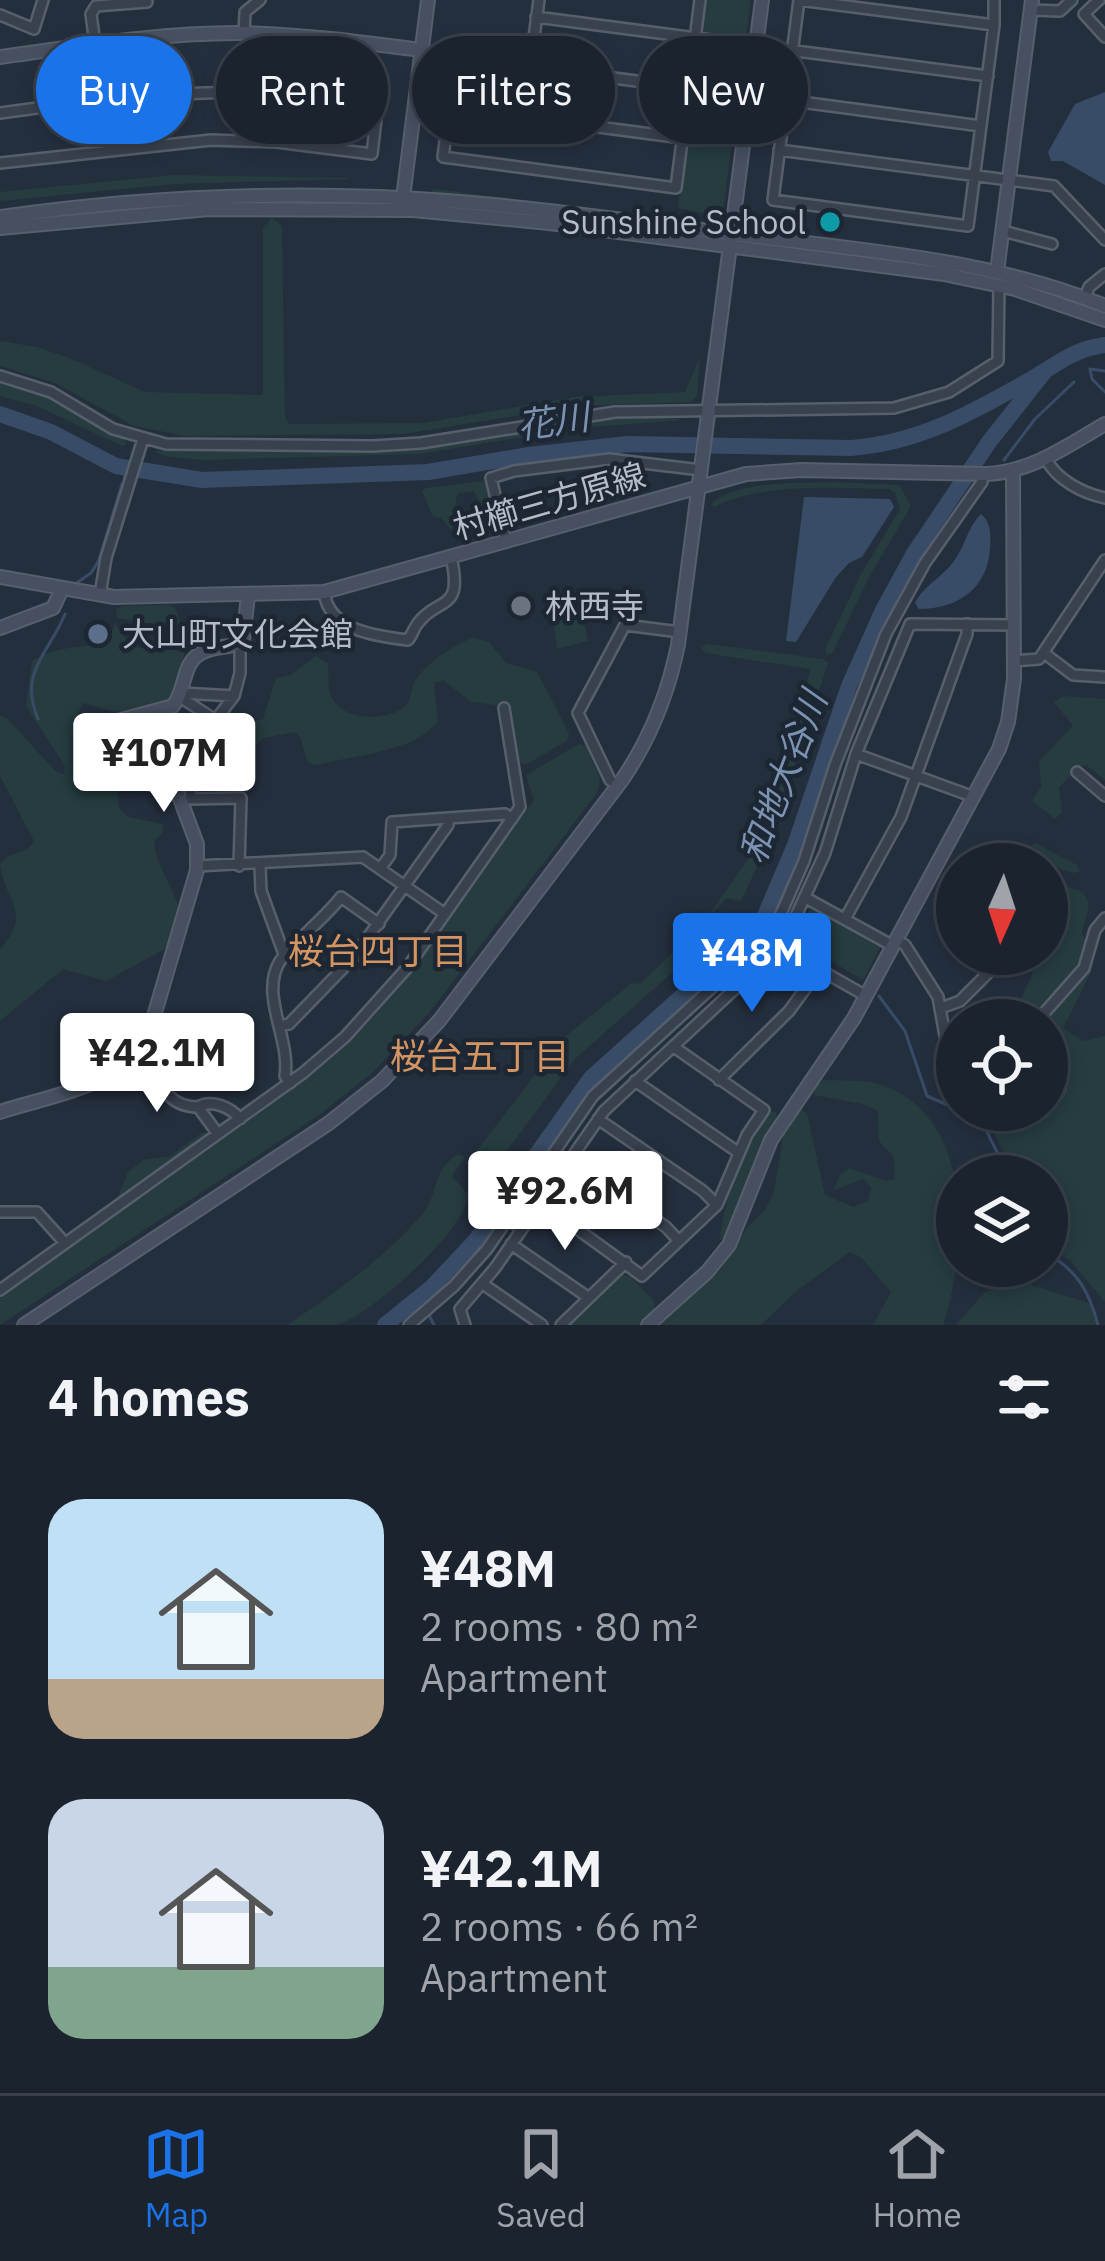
<!DOCTYPE html>
<meta charset="utf-8">
<style>
:root{--surface:#1b232e;--page:#282f3a;--text:#f1f3f6;--muted:#a0a4aa;--line:#39404a;--accent:#1a73e8}
body{margin:0;font-family:"IBM Plex Sans","Noto Sans JP",sans-serif;background:var(--page);color:var(--text);height:100vh;display:flex;flex-direction:column;font-size:45px;white-space:nowrap}
*{box-sizing:border-box;margin:0}
p{font-size:39px;color:var(--muted)}
.icon{flex:none;width:66px;height:66px;fill:none;stroke:currentColor;stroke-width:2;stroke-linecap:round;stroke-linejoin:round}
.map{position:relative;height:1325px;overflow:hidden}
.drawer{display:flex;flex-direction:column;background:var(--surface);flex:1}
.drawer>*{flex:none}
.hud{position:absolute;left:36px;top:36px;width:1035px;height:108px;display:flex;gap:24px}
.needle{width:78px;rotate:183deg}
.controls{position:absolute;left:936px;top:843px;display:grid;gap:24px}
.controls a{display:grid;place-items:center;width:132px;height:132px;border-radius:50%;background:var(--surface);box-shadow:0 6px 18px #0003,0 0 0 3px var(--line);font-size:60px}
.price{position:absolute;translate:-50% -102px;padding:0 27px;border-radius:12px;background:#fff;color:#222;font-size:39px;line-height:78px;filter:drop-shadow(0 3px 6px #0008)}
.price::after{content:'';position:absolute;left:50%;top:72px;width:36px;height:27px;margin-left:-18px;background:inherit;clip-path:polygon(0 0,100% 0,50% 100%)}
.price.on{background:var(--accent);color:#fff}
ul{padding:0;list-style:none}
li{display:flex;align-items:center;gap:36px;height:300px;padding:0 48px}
li span{display:grid;place-items:center;flex:none;width:336px;height:240px;border-radius:36px;color:#555}
li>.icon{margin-inline-start:auto}
span .icon{width:144px;height:144px;fill:#fffc;stroke-width:1}
li b{font-size:51px}
h2{display:flex;justify-content:space-between;align-items:center;height:144px;padding:0 48px;font-size:51px}
.tag{padding:0 42px;border-radius:54px;background:var(--surface);box-shadow:0 6px 18px #0003,0 0 0 3px var(--line);font-size:42px;line-height:108px}
.tag.on{background:var(--accent);color:#fff}
.tabs{display:flex;justify-content:space-around;align-items:center;height:168px;border-top:3px solid var(--line);background:var(--surface);font-size:33px;color:var(--muted)}
.tabs a{display:grid;justify-items:center;gap:6px}
.tabs .on{color:var(--accent)}
.map>svg:first-child{display:block}
</style>
<div class="map">
<svg width="1105" height="1325" viewBox="0 0 1105 1325">
<rect width="100%" height="100%" fill="#242f3e"/>
<!-- green -->
<path fill="#263c3f" d="M 704,0 L 751,0 L 746,36 L 741,40 L 704,35 L 700,31 Z
M 703,42 L 740,47 L 744,52 L 723,211 L 717,216 L 678,208 L 698,45 Z
M 173,175 L 347,178 L 349,179 L 174,184 L 0,201 L 0,192 Z
M 433,189 L 633,213 L 432,194 Z
M 272,218 L 282,226 L 285,417 L 289,424 L 424,423 L 574,397 L 685,392 L 700,357 L 697,396 L 690,402 L 575,406 L 404,434 L 185,436 L 134,426 L 55,383 L 0,366 L 0,341 L 37,347 L 72,359 L 145,392 L 263,395 L 263,227 Z
M 0,382 L 48,397 L 125,439 L 127,444 L 122,446 L 37,406 L 0,396 Z
M 654,417 L 683,420 L 578,428 L 420,454 L 202,460 L 164,456 L 153,451 L 389,451 L 596,420 Z
M 484,481 L 489,487 L 494,514 L 484,513 L 474,491 L 459,493 C 451,503 461,520 451,530 L 441,518 L 433,516 L 422,492 L 426,488 Z
M 835,482 L 899,485 L 911,506 L 868,579 L 833,652 L 827,655 L 825,649 L 861,574 L 900,509 L 895,493 L 889,489 C 833,488 765,482 714,507 L 711,504 C 739,479 799,484 835,482 Z
M 122,606 L 168,605 L 176,609 C 186,639 189,675 170,703 L 122,714 L 83,703 L 78,713 L 92,753 L 116,782 L 120,810 L 129,817 L 163,824 L 162,834 L 154,841 C 156,882 204,910 163,950 L 106,981 L 63,969 L 0,1021 L 0,949 C 33,913 6,904 0,865 C 7,851 27,855 34,841 L 0,776 L 0,715 L 8,719 L 56,772 L 64,774 L 65,766 L 26,706 L 32,661 C 52,648 83,645 106,645 L 115,623 C 124,635 132,654 155,647 L 154,624 L 117,618 L 116,610 Z
M 581,610 L 588,641 L 557,649 L 553,617 Z
M 473,638 L 489,642 L 506,663 L 537,672 L 569,733 L 567,741 L 527,764 L 520,763 L 510,707 L 471,702 L 443,680 L 434,683 L 438,722 C 412,753 354,755 317,765 L 308,763 L 300,737 L 294,732 L 263,738 L 248,756 L 239,757 L 234,742 L 222,725 L 229,714 L 252,722 L 263,719 L 276,678 L 291,675 L 316,656 L 328,663 C 329,674 327,691 333,700 C 346,721 386,721 403,708 C 413,701 409,693 414,683 C 421,667 457,642 473,638 Z
M 707,644 L 823,659 L 828,663 L 771,836 L 741,901 L 726,898 L 713,913 L 720,930 L 575,1059 L 497,1164 L 486,1167 L 476,1160 L 476,1152 L 562,1039 L 632,983 L 640,984 L 705,921 L 750,856 L 811,669 L 705,653 L 701,648 Z
M 1064,696 L 1105,699 L 1105,780 L 1086,765 L 1079,767 L 1059,787 L 1062,812 L 1055,819 L 1032,801 L 1041,787 L 1039,761 L 1073,726 L 1054,702 Z
M 579,744 L 586,746 L 600,779 L 597,793 L 429,1013 L 373,1072 L 322,1113 L 0,1325 L 0,1298 L 307,1079 L 350,1042 L 412,972 L 534,800 L 526,775 Z
M 1035,843 L 1077,865 L 1079,871 L 1073,873 L 1039,862 L 1007,864 Z
M 1067,887 L 1083,892 L 1089,904 L 1082,934 L 1088,944 L 1078,970 L 1033,1016 L 1023,1016 L 1018,1006 L 1041,954 L 1047,954 L 1047,932 Z
M 812,905 L 879,942 L 880,948 L 863,980 L 793,938 Z
M 1094,966 L 1063,1028 L 1083,1041 L 1105,1036 L 1105,1302 L 1070,1260 L 1047,1247 L 1047,1176 L 1016,1176 L 982,1111 L 1047,1110 L 1047,1101 L 1060,1097 L 1064,1084 L 1047,1052 L 1047,1020 L 1042,1020 Z
M 823,1080 C 840,1081 861,1079 878,1084 C 975,1113 968,1249 943,1325 L 873,1325 L 891,1292 L 861,1257 L 850,1252 L 795,1292 L 761,1325 L 660,1325 L 721,1269 L 747,1228 L 765,1210 L 774,1192 L 783,1135 L 800,1109 L 807,1113 L 825,1195 L 853,1207 L 868,1201 L 871,1188 L 864,1179 L 834,1190 L 840,1174 L 850,1168 L 886,1181 L 895,1179 L 894,1157 L 879,1141 L 878,1111 L 863,1104 L 814,1095 L 815,1087 Z
M 770,1112 L 776,1112 L 777,1118 C 754,1156 745,1199 725,1239 L 720,1240 C 724,1197 743,1152 770,1112 Z
M 203,1132 L 207,1133 L 207,1137 L 117,1198 L 128,1172 L 143,1160 L 170,1156 Z
M 458,1154 L 465,1157 L 452,1176 L 468,1194 C 470,1227 368,1318 336,1325 C 321,1325 302,1325 287,1325 C 336,1292 381,1261 420,1217 C 440,1195 430,1172 458,1154 Z
M 622,1274 L 631,1277 L 654,1301 L 654,1312 L 639,1325 L 567,1325 Z
M 1022,1282 L 1089,1303 L 1094,1307 L 1096,1325 L 956,1325 L 985,1292 Z"/>
<!-- water -->
<path fill="#394c67" d="M 1105,92 L 1105,185 L 1063,161 L 1051,161 L 1048,152 L 1075,104 Z
M 804,497 L 890,499 L 894,507 L 862,557 L 849,563 L 836,577 L 796,642 L 786,641 Z
M 981,514 C 991,523 991,534 990,548 C 988,588 958,609 919,609 L 915,603 C 925,584 945,576 956,558 C 966,543 968,527 981,514 Z"/>
<g fill="none" stroke-linecap="round" stroke-linejoin="round">
<!-- stream -->
<path stroke="#394c67" stroke-width="3" d="M 1090,369 L 1092,379 L 1105,392
M 1090,369 L 1105,371
M 1004,460 L 1035,419 L 1074,382
M 124,480 L 127,469
M 75,584 L 91,573 L 99,560 L 122,484
M 38,719 C 18,671 49,654 65,614
M 762,924 L 768,928
M 879,996 L 905,1031 L 927,1096 L 957,1109
M 960,1110 L 983,1124 L 1009,1176
M 1047,1254 C 1078,1270 1090,1294 1098,1325
M 417,1300 L 420,1303
M 428,1313 L 434,1325"/>
<!-- river -->
<path stroke="#394c67" stroke-width="16" d="M 0,414 L 51,432 L 116,466 L 202,480 L 428,472 L 529,455 L 628,444 L 851,448 C 919,443 971,413 1028,381 C 1056,365 1073,349 1105,345
M 385,1325 L 432,1287 L 476,1240 L 591,1078 L 761,925 L 795,845 L 849,686 L 883,610 L 913,555 L 989,442 L 1045,371"/>
<!-- street casing -->
<g stroke="#565f6c" stroke-width="14">
<path id="street" d="M 1099,0 L 1084,14 L 1105,37
M 1032,10 L 1060,11 L 1072,0
M 0,15 L 34,29 L 43,0
M 536,17 L 988,76
M 994,25 L 799,0 L 773,200 L 968,226 L 994,25 L 994,0
M 244,33 L 245,12 L 260,0
M 140,38 L 155,144
M 530,67 L 539,0
M 689,88 L 456,57 L 443,157 L 676,188 L 700,0
M 340,97 L 348,40
M 786,100 L 981,126
M 414,103 L 682,138
M 0,113 L 103,99
M 109,149 L 91,14 L 96,6 L 147,2
M 779,150 L 1054,186 L 1105,240
M 0,163 L 211,140 L 276,142 L 372,154 L 378,102 L 265,91 L 148,95
M 1003,231 L 1052,244
M 1085,298 L 1089,287 L 1105,274
M 0,376 L 51,392 L 113,429 L 166,444 L 372,446 L 421,443 L 615,412 L 894,408 L 949,392 L 998,361 L 999,285
M 1046,459 C 1057,480 1082,493 1105,498
M 506,541 L 491,478 L 514,471 L 609,459 L 701,470
M 324,592 C 329,631 376,636 408,640 C 412,635 414,628 418,623 C 438,596 464,613 451,557
M 100,595 L 106,558 L 143,439
M 1044,653 L 1073,675 L 1105,677
M 1014,661 L 1039,659 L 1105,560
M 182,693 L 234,696
M 180,697 L 217,721
M 856,754 L 974,797
M 1077,772 L 1105,796
M 618,786 L 610,780 L 578,713 L 625,625 L 680,632
M 191,798 L 188,756 L 234,696 L 240,673 L 240,644
M 189,799 L 241,798 L 239,866
M 197,866 L 363,857 L 445,914
M 260,866 L 261,891 L 285,957
M 380,869 L 390,855 L 392,822 L 505,814 L 512,819
M 806,898 L 893,946
M 845,919 L 901,817 L 967,634 L 967,624
M 896,940 L 905,945 L 938,997 L 947,1047 L 957,1072
M 780,947 L 866,996
M 941,1008 L 960,1001 L 1001,960
M 1038,1020 L 1084,968 L 1095,930 L 1105,918
M 280,1026 L 289,1024 L 353,958 L 448,825 L 448,818
M 141,1051 C 159,1073 161,1107 198,1107 L 218,1134
M 1047,1060 L 1060,1088 L 1057,1094 L 1047,1097
M 719,1080 L 789,1011 L 819,970
M 635,1081 L 739,1153
M 290,1083 L 285,1076 C 291,1039 259,995 280,961 C 291,945 326,917 341,897 L 379,924
M 198,1107 C 211,1099 231,1107 240,1119
M 598,1119 L 703,1191 L 717,1205
M 569,1161 L 666,1227 L 679,1241
M 540,1202 L 642,1276 L 717,1205 L 747,1135 L 764,1110 L 674,1047
M 485,1204 L 522,1229
M 0,1212 L 37,1212 L 65,1243
M 511,1244 L 589,1298
M 483,1284 L 542,1325
M 0,1290 L 303,1073 L 345,1037 L 407,968 L 520,807 L 504,708
M 409,1325 L 454,1286 L 487,1249 L 593,1096 L 773,932 L 804,861 L 835,765 L 886,634 L 925,563 L 982,482 L 982,474
M 465,1325 L 460,1309 L 495,1268 L 604,1111 L 783,944 L 825,853 L 856,754 L 910,624 L 1014,625
M 561,1325 L 626,1262"/>
</g>
<!-- secondary casing -->
<g stroke="#565f6c" stroke-width="16">
<path id="secondary" d="M 0,57 C 79,46 158,33 238,33 C 300,34 360,42 421,50
M 403,198 L 428,0
M 0,217 C 126,199 253,192 380,197 C 504,202 627,221 750,236 C 868,251 994,260 1105,306
M 0,228 L 209,209 L 413,210 L 549,223 L 944,274 L 1015,289 L 1105,320
M 997,272 L 1032,0
M 0,577 L 114,597 L 324,592 L 746,474 L 801,470 L 986,474 C 1032,472 1067,446 1105,424
M 0,628 L 53,608 L 61,591
M 0,1112 C 48,1096 120,1087 147,1040 L 197,870 L 197,844 L 179,796 C 151,778 94,779 95,735 L 103,725 L 173,706 C 187,689 181,662 203,652 C 217,645 230,649 243,641 L 248,595
M 24,1325 L 329,1123 L 382,1081 L 439,1021 L 622,780 C 650,739 668,694 678,645 L 762,0
M 648,1325 L 707,1272 L 729,1245 L 771,1140 L 854,1018 L 999,749 L 1008,722 L 1014,679 L 1013,472"/>
</g>
<!-- street -->
<use href="#street" stroke="#38414e" stroke-width="9"/>
<!-- secondary -->
<use href="#secondary" stroke="#465061" stroke-width="12"/>
</g>
<!-- markers -->
<circle fill="#0f9aa8" stroke="#1d2633" stroke-width="4.5" cx="830" cy="222" r="12"/>
<circle fill="#6b7280" stroke="#1d2633" stroke-width="4.5" cx="521" cy="606" r="12"/>
<circle fill="#5c6f8a" stroke="#1d2633" stroke-width="4.5" cx="98" cy="634" r="12"/>
<g text-anchor="middle" stroke-width="9" stroke-linejoin="round" paint-order="stroke">
<!-- poi labels -->
<g font-size="33" fill="#b4bcc9" stroke="#1d2633" text-anchor="start">
<text x="806" y="234" text-anchor="end">Sunshine School</text>
<text x="545" y="618">林西寺</text>
<text x="122" y="646">大山町文化会館</text>
</g>
<!-- street labels -->
<g font-size="33" fill="#b4bcc9" stroke="#1d2633">
<text transform="translate(549 501) rotate(-16)" y="12">村櫛三方原線</text>
</g>
<!-- water labels -->
<g font-size="36" font-style="italic" fill="#7c92b1" stroke="#1d2633">
<text transform="translate(553 421) rotate(-8)" y="13">花川</text>
<text transform="translate(783 777) rotate(-69)" y="13">和地大谷川</text>
</g>
<!-- neighbourhood labels -->
<g font-size="36" fill="#d59563" stroke="#1d2633">
<text x="378" y="964">桜台四丁目</text>
<text x="480" y="1069">桜台五丁目</text>
</g>
</g>
</svg>
<div class="controls">
<a><svg class="needle" viewBox="-14 -14 28 28"><path d="M0-13l5 13h-10z" fill="#e53935"/><path d="M0 13l5-13h-10z" fill="#a0a4aa"/></svg></a>
<a><svg class="icon" aria-label="locate" viewBox="0 0 24 24"><circle cx="12" cy="12" r="6"/><path d="M12 2v4M12 18v4M2 12h4M18 12h4"/></svg></a>
<a><svg class="icon" aria-label="layers" viewBox="0 0 24 24"><path d="M12 4l9 5-9 5-9-5zM3 14l9 5 9-5"/></svg></a>
</div>
<b class="price" style="left:164px;top:815px">¥107M</b>
<b class="price on" style="left:752px;top:1015px">¥48M</b>
<b class="price" style="left:157px;top:1115px">¥42.1M</b>
<b class="price" style="left:565px;top:1253px">¥92.6M</b>
<div class="hud">
<a class="tag on">Buy</a>
<a class="tag">Rent</a>
<a class="tag">Filters</a>
<a class="tag">New</a>
</div>
</div>
<section class="drawer">
<h2>4 homes<svg class="icon" aria-label="filters" viewBox="0 0 24 24"><path d="M4 7h16M4 17h16"/><circle cx="9" cy="7" r="2"/><circle cx="15" cy="17" r="2"/></svg></h2>
<ul>
<li><span style="background:linear-gradient(#bfe0f5 75%,#b9a48a 0)"><svg class="icon" aria-label="home" viewBox="0 0 24 24"><path d="M3 11l9-7 9 7M6 9v11h12V9"/></svg></span><div><b>¥48M</b><p>2 rooms · 80 m²</p><p>Apartment</p></div></li>
<li><span style="background:linear-gradient(#c9d6e8 70%,#7fa58c 0)"><svg class="icon" aria-label="home" viewBox="0 0 24 24"><path d="M3 11l9-7 9 7M6 9v11h12V9"/></svg></span><div><b>¥42.1M</b><p>2 rooms · 66 m²</p><p>Apartment</p></div></li>
</ul>
</section>
<nav class="tabs">
<a class="on"><svg class="icon" aria-label="map" viewBox="0 0 24 24"><path d="M3 6l6-2 6 2 6-2v14l-6 2-6-2-6 2zM9 4v14M15 6v14"/></svg>Map</a>
<a><svg class="icon" aria-label="saved" viewBox="0 0 24 24"><path d="M7 4h10v16l-5-4-5 4z"/></svg>Saved</a>
<a><svg class="icon" aria-label="home" viewBox="0 0 24 24"><path d="M3 11l9-7 9 7M6 9v11h12V9"/></svg>Home</a>
</nav>
